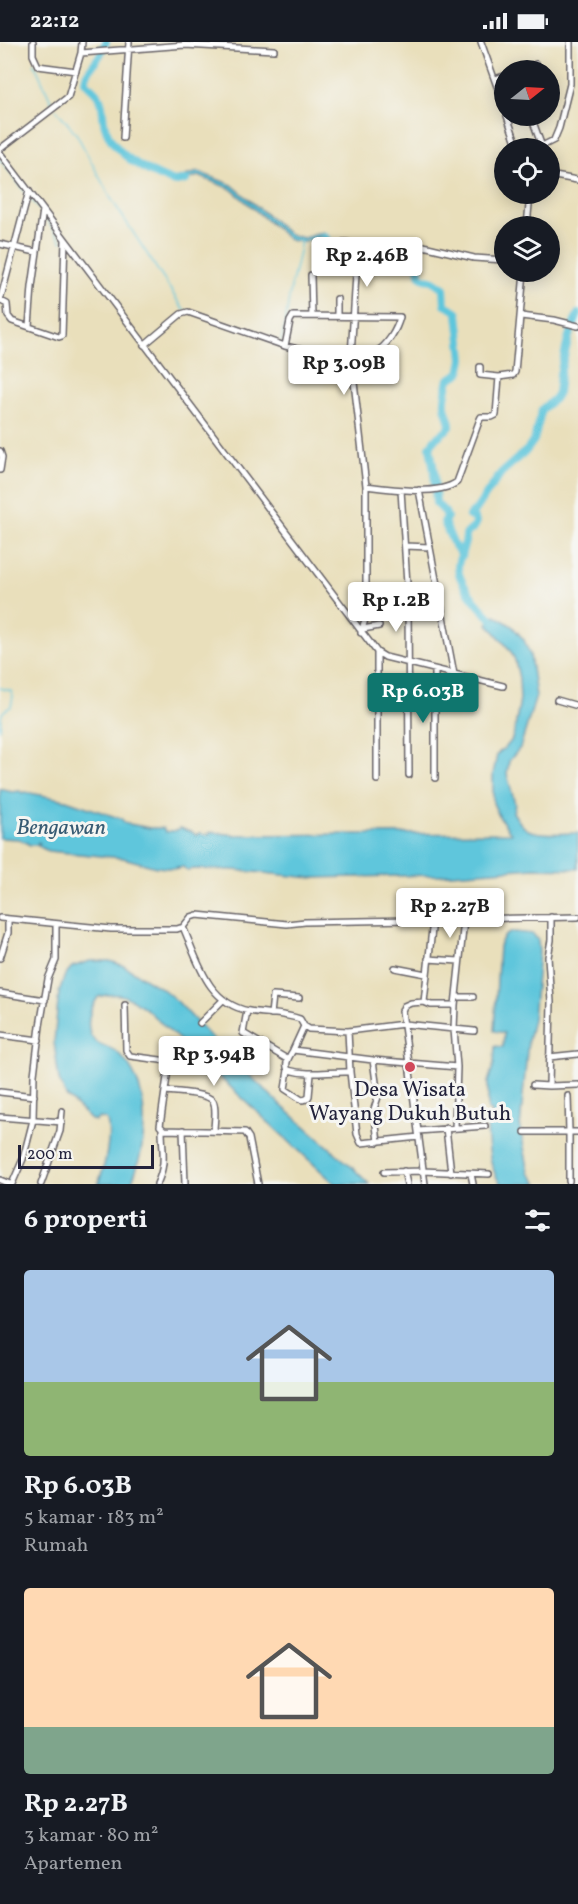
<!DOCTYPE html>
<html lang="id">
<meta charset="utf-8">
<style>
:root{--surface:#171b24;--page:#242831;--text:#f1f3f6;--muted:#9ea1a6;--accent:#0f766e}
body{margin:0;font-family:Vollkorn,serif;background:var(--page);color:var(--text);height:100vh;display:flex;flex-direction:column;font-size:22px;white-space:nowrap}
*{box-sizing:border-box;margin:0}
p{font-size:20px;color:var(--muted)}
.icon{flex:none;width:33px;height:33px;fill:none;stroke:currentColor;stroke-width:2;stroke-linecap:round;stroke-linejoin:round}
.map{position:relative;height:1142px;overflow:hidden}
.side{display:flex;flex-direction:column;background:var(--surface);flex:1}
.side>*{flex:none}
.needle{width:39px;rotate:72deg}
.controls{position:absolute;left:494px;top:18px;display:grid;gap:12px}
.controls a{display:grid;place-items:center;width:66px;height:66px;border-radius:50%;background:var(--surface);box-shadow:0 3px 15px #0003;font-size:30px}
.scale{position:absolute;left:18px;bottom:15px;width:136px;box-sizing:border-box;padding-left:6px;border:3px solid #22223b;border-top:0;font-size:16px;line-height:21px;white-space:nowrap;color:#22223b;-webkit-text-stroke:4px #f6f6f2;paint-order:stroke}
.price{position:absolute;translate:-50% -51px;padding:0 14px;border-radius:6px;background:#fff;color:#222;font-size:20px;line-height:39px;filter:drop-shadow(0 2px 3px #0008)}
.price::after{content:'';position:absolute;left:50%;top:36px;width:18px;height:14px;margin-left:-9px;background:inherit;clip-path:polygon(0 0,100% 0,50% 100%)}
.price.active{background:var(--accent);color:#fff}
ul{padding:0;list-style:none}
li{display:grid;align-content:center;gap:12px;height:318px;padding:0 24px}
li span{display:grid;place-items:center;height:186px;border-radius:6px;color:#555}
li>.icon{margin-inline-start:auto}
span .icon{width:108px;height:108px;fill:#fffc;stroke-width:1}
li b{font-size:26px}
h2{display:flex;justify-content:space-between;align-items:center;height:72px;padding:0 24px;font-size:26px}
.status{display:flex;justify-content:space-between;align-items:center;height:42px;padding:0 30px;background:var(--surface);direction:ltr}
.status svg{height:16px;fill:currentColor}
.map>svg:first-child{display:block}
</style>
<div class="status"><b>22:12</b><svg viewBox="0 0 49 12"><path d="M0 12V9h3v3zM5 12V6h3v6zM10 12V3h3v9zM15 12V0h3v12zM26 1h20v11H26zM47 4h2v5h-2z"/></svg></div>
<div class="map">
<svg width="578" height="1142" viewBox="0 0 578 1142">
<rect width="100%" height="100%" fill="#f6f6f2"/>
<filter id="ink" filterUnits="userSpaceOnUse"><feTurbulence type="fractalNoise" baseFrequency=".0167" numOctaves="2"/><feDisplacementMap in="SourceGraphic" scale="12" xChannelSelector="R" yChannelSelector="G"/><feConvolveMatrix kernelMatrix="1 2 1 2 8 2 1 2 1" color-interpolation-filters="sRGB"/></filter>
<filter id="wash" filterUnits="userSpaceOnUse"><feTurbulence type="fractalNoise" baseFrequency=".008" numOctaves="4" result="noise"/><feDisplacementMap in="SourceGraphic" scale="24" xChannelSelector="R" yChannelSelector="G"/><feGaussianBlur stdDeviation="1.35" result="paint"/><feColorMatrix in="noise" values="0 0 0 0 0 0 0 0 0 0 0 0 0 0 0 0 0 1.4 0 .05"/><feComposite in="paint" operator="in"/></filter>
<g filter="url(#wash)">
<rect width="100%" height="100%" fill="#e9dfbb"/>
<!-- water -->
<path fill="#5fc6dc" stroke="#40748c" stroke-width="1.5" d="M 198,130 L 232,143 L 290,193 L 304,196 L 323,190 L 334,200 L 331,203 L 320,195 L 302,200 L 290,198 L 231,147 L 201,135 L 198,134 L 177,142 L 176,137 Z
M 495,573 L 512,584 L 524,598 L 530,613 L 536,654 L 520,706 L 509,719 L 507,732 L 515,762 L 513,770 C 516,775 520,782 525,786 C 534,794 565,791 578,791 L 578,827 L 534,826 L 438,833 L 312,836 L 234,828 L 191,827 L 188,829 L 183,825 L 176,825 L 180,826 L 179,827 L 156,825 L 123,816 L 48,809 L 38,804 L 40,801 L 38,800 L 37,803 L 30,803 L 19,797 L 0,796 L 0,747 L 12,750 L 20,749 L 22,751 L 25,750 L 66,758 L 122,777 L 124,781 L 150,786 L 163,786 L 166,790 L 178,788 L 179,786 L 192,790 L 196,793 L 200,791 L 209,793 L 209,791 L 212,790 L 235,793 L 511,791 L 500,776 L 493,761 L 493,732 L 497,713 L 500,709 L 505,706 L 511,699 L 514,691 L 520,658 L 519,636 L 515,618 L 510,608 L 488,582 Z
M 515,890 L 533,892 L 538,898 L 539,911 L 533,977 L 528,999 L 520,1086 L 529,1130 L 538,1142 L 501,1142 C 489,1127 488,1102 487,1083 L 492,1082 L 492,1069 L 488,1068 L 488,1040 L 494,1021 L 495,1004 L 503,1005 L 504,991 L 494,989 L 499,904 C 503,895 505,891 515,890 Z
M 90,919 L 110,919 L 124,924 L 164,948 L 178,960 L 223,1008 L 283,1065 L 353,1126 L 369,1142 L 335,1142 L 146,967 C 128,954 120,949 98,955 C 90,967 85,980 91,994 C 96,1004 111,1004 118,1011 C 153,1044 148,1102 131,1142 L 98,1142 C 104,1127 113,1092 106,1077 L 99,1076 L 96,1079 L 91,1078 L 66,1054 L 59,1038 L 54,1000 L 59,950 L 65,933 L 72,925 Z"/>
<g fill="none" stroke-linecap="round" stroke-linejoin="round">
<!-- stream -->
<path stroke="#5fc6dc" stroke-width="1.5" d="M 34,21 L 53,63
M 56,67 L 77,93 L 110,155 L 183,267 L 186,268
M 0,117 L 27,152
M 30,156 L 40,168
M 45,175 L 62,200
M 281,299 C 287,280 287,261 292,241 C 295,227 299,213 301,198
M 0,646 L 11,649 L 13,654 L 11,665 C 0,669 1,674 0,687"/>
<!-- river -->
<path stroke="#5fc6dc" stroke-width="8" d="M 106,0 L 100,13 L 86,33 L 85,39 C 89,45 98,50 100,57 C 104,65 102,76 105,84 C 113,113 146,129 171,139 L 177,140 L 186,138
M 325,195 L 337,207 L 343,210 L 369,216 L 399,217 L 416,220 L 421,234 L 425,237 L 432,238 L 444,246 L 445,263 L 455,268 L 458,272 L 463,317 L 460,331 L 449,337 C 447,345 444,356 445,364 C 446,372 450,377 450,385 L 435,397 L 430,405 L 434,429 L 436,461 L 445,470 L 447,475 L 444,480 L 453,501 L 462,514
M 500,584 C 486,573 458,543 458,525 C 458,515 466,505 466,493 C 470,486 479,486 475,477 L 469,474 L 475,469 L 501,431 L 527,408 L 534,398 L 542,367 L 554,357 L 558,351 L 560,332 L 569,294 L 578,272"/>
</g>
</g>
<g filter="url(#ink)">
<g fill="none" stroke-linecap="round" stroke-linejoin="round">
<!-- minor casing -->
<g stroke="#686468" stroke-width="8">
<path id="minor" d="M 33,0 L 33,13 L 38,24 L 76,29
M 481,0 L 504,64
M 81,11 L 185,3 L 274,8
M 518,28 L 536,22
M 495,37 L 504,34
M 507,74 L 518,106
M 531,74 L 541,102
M 123,96 L 129,0
M 518,104 L 530,101 L 544,103 L 554,98 L 559,86 L 570,42 L 570,0
M 0,107 L 68,55 L 81,11 L 82,0
M 0,111 L 377,610 L 385,615 L 503,644
M 549,133 L 577,138
M 527,184 L 530,152
M 345,200 L 376,205 L 398,201 L 415,202 L 474,216 L 504,218
M 0,202 L 36,210
M 311,233 L 312,274
M 337,257 L 337,274
M 0,259 L 29,149
M 1,259 L 7,262 L 8,274 L 12,279 L 59,295 L 62,294 L 65,198
M 521,274 L 554,278 L 578,284
M 29,284 L 32,245 L 43,168
M 144,303 L 181,272 L 188,270 L 285,304 L 306,309 L 351,314
M 285,304 L 290,279 L 293,274 L 400,275 C 397,287 387,305 375,310 C 368,313 359,311 351,311
M 480,325 L 480,333 L 499,335
M 0,409 L 2,415 L 0,428
M 366,444 C 389,447 439,454 457,440 L 480,377 L 481,375 L 492,375 L 496,373 L 499,335 L 513,333 L 515,330 L 524,230
M 401,448 L 408,558 L 409,733
M 419,448 L 454,632
M 405,504 L 430,505
M 366,557 L 407,554 L 439,549
M 363,587 L 379,584
M 361,591 L 366,574 L 366,444 L 351,314 L 357,216 L 361,203
M 377,610 L 377,738
M 557,658 L 578,664
M 464,660 L 470,636
M 419,662 L 434,664
M 435,736 L 435,628
M 551,875 L 551,898 L 548,915 L 551,960 L 549,1044 L 578,1043
M 0,876 L 111,887 L 177,887 L 183,885
M 183,885 L 191,875 L 197,873 L 287,882 L 305,880 L 578,875
M 183,885 C 198,919 207,961 249,969 C 266,972 284,971 300,977 L 304,984 L 293,1008 L 373,1018 L 457,1025
M 0,916 L 8,891 L 8,877
M 428,917 L 459,919
M 395,926 L 426,932
M 0,951 L 45,958
M 456,955 L 473,955
M 424,960 L 431,963 L 455,963
M 125,963 L 126,1008 L 130,1014 L 168,1019 L 169,1021 L 160,1084 L 164,1088 L 245,1090 L 249,1096 L 258,1142
M 247,969 L 243,991 L 287,1017
M 271,972 L 273,954 L 299,956
M 200,981 L 223,958
M 304,984 L 309,987 L 348,989 L 404,982 L 474,989
M 348,989 L 350,1030
M 0,993 L 39,998
M 293,1008 C 290,1014 284,1021 288,1028 C 309,1034 329,1029 350,1030 L 357,1092 L 361,1101 L 419,1095
M 549,1015 L 578,1012
M 373,1018 L 378,1055 L 374,1067 L 378,1100
M 288,1028 L 285,1047 L 302,1058 L 307,1057 L 309,1054 L 311,1032
M 533,1043 L 549,1044
M 165,1049 C 175,1050 208,1051 213,1059 C 217,1066 214,1081 214,1088
M 0,1050 L 34,1054
M 568,1054 L 569,1090 L 578,1090
M 0,1075 L 62,1080
M 446,1086 L 451,1131
M 455,1086 L 457,1025 L 454,987 L 455,963 L 464,878
M 183,1088 L 185,1142
M 418,1089 L 485,1084
M 525,1090 L 569,1090 L 569,1139
M 404,1129 L 407,1142
M 384,1130 L 423,1129 L 489,1132
M 471,1132 L 473,1142
M 0,1138 L 10,1142
M 12,1142 L 23,1117 L 33,1078 L 34,1033 L 40,984 L 48,937 L 56,918 L 56,882
M 41,1142 L 60,1089 L 62,1069
M 157,1142 C 167,1120 162,1110 162,1087
M 425,1142 L 402,969 L 404,964 L 411,961 L 424,960 L 433,878"/>
</g>
<!-- minor -->
<use href="#minor" stroke="#fff" stroke-width="5"/>
</g>
</g>
<!-- markers -->
<circle fill="#d1495b" stroke="#f6f6f2" stroke-width="2" cx="410" cy="1025" r="6"/>
<g text-anchor="middle" stroke-width="6" stroke-linejoin="round" paint-order="stroke">
<!-- poi labels -->
<g font-size="21" fill="#22223b" stroke="#f6f6f2">
<text x="410" y="1054">Desa Wisata<tspan x="410" dy="24">Wayang Dukuh Butuh</tspan></text>
</g>
<!-- water labels -->
<g font-size="22" font-style="italic" fill="#375b73" stroke="#f6f6f2">
<text x="61" y="792">Bengawan</text>
</g>
</g>
</svg>
<div class="controls">
<a><svg class="needle" viewBox="-14 -14 28 28"><path d="M0-13l5 13h-10z" fill="#e53935"/><path d="M0 13l5-13h-10z" fill="#9ea1a6"/></svg></a>
<a><svg class="icon" aria-label="locate" viewBox="0 0 24 24"><circle cx="12" cy="12" r="6"/><path d="M12 2v4M12 18v4M2 12h4M18 12h4"/></svg></a>
<a><svg class="icon" aria-label="layers" viewBox="0 0 24 24"><path d="M12 4l9 5-9 5-9-5zM3 14l9 5 9-5"/></svg></a>
</div>
<div class="scale">200 m</div>
<b class="price" style="left:367px;top:246px">Rp 2.46B</b>
<b class="price" style="left:344px;top:354px">Rp 3.09B</b>
<b class="price" style="left:396px;top:591px">Rp 1.2B</b>
<b class="price active" style="left:423px;top:682px">Rp 6.03B</b>
<b class="price" style="left:450px;top:897px">Rp 2.27B</b>
<b class="price" style="left:214px;top:1045px">Rp 3.94B</b>
</div>
<section class="side">
<h2>6 properti<svg class="icon" aria-label="filters" viewBox="0 0 24 24"><path d="M4 7h16M4 17h16"/><circle cx="9" cy="7" r="2"/><circle cx="15" cy="17" r="2"/></svg></h2>
<ul>
<li><span style="background:linear-gradient(#a9c7e8 60%,#8fb573 0)"><svg class="icon" aria-label="home" viewBox="0 0 24 24"><path d="M3 11l9-7 9 7M6 9v11h12V9"/></svg></span><div><b>Rp 6.03B</b><p>5 kamar · 183 m²</p><p>Rumah</p></div></li>
<li><span style="background:linear-gradient(#ffd9b3 75%,#7fa58c 0)"><svg class="icon" aria-label="home" viewBox="0 0 24 24"><path d="M3 11l9-7 9 7M6 9v11h12V9"/></svg></span><div><b>Rp 2.27B</b><p>3 kamar · 80 m²</p><p>Apartemen</p></div></li>
</ul>
</section>
